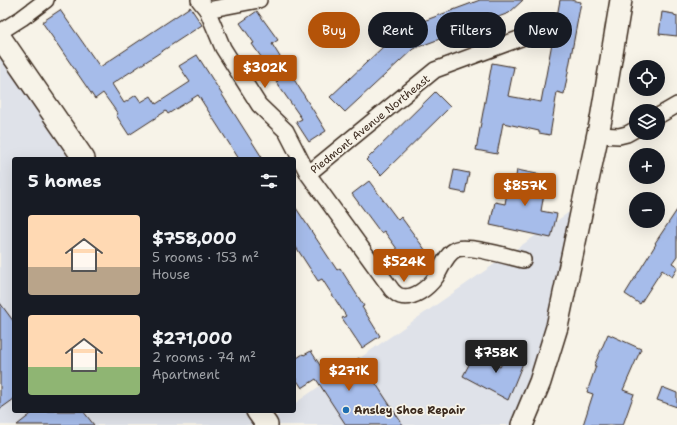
<!DOCTYPE html>
<meta charset="utf-8">
<style>
:root{--surface:#171b24;--page:#20242c;--text:#f1f3f6;--muted:#9ea1a6;--accent:#b45309}
body{margin:0;font-family:"Shantell Sans",sans-serif;background:var(--page);color:var(--text);height:100vh;display:flex;flex-direction:column;font-size:15px;white-space:nowrap}
*{box-sizing:border-box;margin:0}
p{font-size:13px;color:var(--muted)}
.icon{flex:none;width:22px;height:22px;fill:none;stroke:currentColor;stroke-width:2;stroke-linecap:round;stroke-linejoin:round}
.map{position:relative;flex:1;overflow:hidden}
.details{position:absolute;left:12px;top:157px;width:284px;height:256px;display:flex;flex-direction:column;background:var(--surface);border-radius:4px;box-shadow:0 4px 16px #0002}
.details>*{flex:none}
.banner{position:absolute;left:308px;top:12px;width:309px;height:36px;display:flex;gap:8px}
.tools{position:absolute;left:629px;top:60px;display:grid;gap:8px}
.tools a{display:grid;place-items:center;width:36px;height:36px;border-radius:50%;background:var(--surface);box-shadow:0 4px 16px #0002;font-size:20px}
.price{position:absolute;translate:-50% -34px;padding:0 9px;border-radius:4px;background:var(--accent);color:#fff;font-size:13px;line-height:26px;filter:drop-shadow(0 1px 2px #0008)}
.price::after{content:'';position:absolute;left:50%;top:24px;width:12px;height:9px;margin-left:-6px;background:inherit;clip-path:polygon(0 0,100% 0,50% 100%)}
.price.active{background:#222;color:#fff}
ul{padding:0;list-style:none}
li{display:flex;align-items:center;gap:12px;height:100px;padding:0 16px}
li span{display:grid;place-items:center;flex:none;width:112px;height:80px;border-radius:4px;color:#555}
li>.icon{margin-inline-start:auto}
span .icon{width:48px;height:48px;fill:#fffc;stroke-width:1}
li b{font-size:17px}
h2{display:flex;justify-content:space-between;align-items:center;height:48px;padding:0 16px;font-size:17px}
.tag{padding:0 14px;border-radius:18px;background:var(--surface);box-shadow:0 4px 16px #0002;font-size:14px;line-height:36px}
.tag.active{background:var(--accent);color:#fff}
.map>svg:first-child{display:block}
</style>
<div class="map">
<svg width="677" height="425" viewBox="0 0 677 425">
<rect width="100%" height="100%" fill="#f7f3e8"/>
<filter id="ink" filterUnits="userSpaceOnUse"><feTurbulence type="fractalNoise" baseFrequency=".025" numOctaves="2"/><feDisplacementMap in="SourceGraphic" scale="8" xChannelSelector="R" yChannelSelector="G"/><feConvolveMatrix kernelMatrix="1 2 1 2 8 2 1 2 1" color-interpolation-filters="sRGB"/></filter>
<g filter="url(#ink)">
<!-- built -->
<path fill="#dfe2e9" d="M 0,38 L 84,159 L 14,159 L 14,411 L 261,411 L 269,421 L 284,411 L 294,411 L 294,404 L 585,201 L 518,425 L 0,425 Z"/>
<!-- building -->
<path fill="#a6bcea" stroke="#3b2a1e" d="M 480,0 L 523,0 L 509,13 L 413,49 L 345,112 L 330,97 L 402,29 Z
M 560,0 L 570,0 L 581,2 L 564,94 L 557,92 L 550,135 L 539,133 L 539,131 L 503,123 L 497,154 L 476,150 L 492,63 L 514,67 L 508,96 L 541,102 Z
M 190,7 L 202,25 L 112,84 L 124,103 L 136,95 L 141,102 L 151,96 L 156,104 L 190,82 L 179,66 L 197,55 L 263,159 L 239,159 L 198,95 L 168,114 L 166,111 L 129,135 L 116,115 L 118,114 L 103,93 L 95,99 L 42,22 L 60,10 L 100,67 Z
M 257,11 L 278,40 L 272,44 L 326,131 L 309,142 L 296,122 L 302,119 L 276,82 L 278,81 L 252,44 L 254,43 L 240,23 Z
M 662,12 L 674,14 L 674,15 L 677,16 L 677,36 L 659,34 Z
M 435,92 L 450,107 L 381,175 L 366,160 Z
M 454,170 L 469,173 L 465,193 L 450,190 Z
M 517,170 L 547,176 L 541,211 L 557,214 L 551,238 L 490,225 L 495,202 L 505,204 L 508,187 L 514,188 Z
M 369,181 L 398,220 L 401,217 L 429,255 L 411,268 L 384,231 L 381,233 L 352,194 Z
M 294,205 L 337,270 L 340,268 L 364,306 L 362,307 L 380,336 L 362,348 L 342,318 L 346,316 L 322,279 L 318,281 L 294,244 Z
M 677,210 L 677,256 L 672,263 L 677,266 L 677,269 L 672,277 L 662,270 L 640,304 L 625,294 L 656,244 L 655,243 Z
M 0,303 L 14,322 L 14,399 L 0,409 Z
M 608,334 L 641,349 L 623,390 L 634,394 L 623,425 L 583,425 L 593,394 L 587,392 L 596,366 L 594,366 Z
M 311,351 L 328,378 L 359,358 L 403,425 L 346,425 L 316,379 L 302,388 L 294,376 L 294,360 L 303,354 L 304,355 Z
M 508,352 L 525,358 L 508,400 L 463,376 L 474,355 L 500,367 Z
M 662,387 L 677,393 L 677,407 L 657,400 Z
M 35,411 L 83,411 L 94,425 L 17,425 Z"/>
<g fill="none" stroke-linecap="round" stroke-linejoin="round">
<!-- street casing -->
<g stroke="#3b2a1e" stroke-width="18">
<path id="street" d="M 199,0 L 207,10 L 223,48 L 259,105 L 286,131 L 308,174 L 392,290 C 395,293 397,295 400,296 C 413,300 428,288 436,277 C 442,268 446,253 457,249 C 469,245 510,257 523,260
M 207,10 L 259,0
M 0,32 L 22,18 L 46,0
M 658,116 L 677,105
M 598,135 L 619,136 L 627,134 L 636,129
M 308,174 L 435,70 L 532,34"/>
</g>
<!-- secondary casing -->
<g stroke="#3b2a1e" stroke-width="24">
<path id="secondary" d="M 0,37 L 84,159
M 257,411 L 267,425
M 522,425 L 540,382 L 557,327 L 601,119 L 621,0"/>
</g>
<!-- street -->
<use href="#street" stroke="#f7f3e8" stroke-width="15"/>
<!-- secondary -->
<use href="#secondary" stroke="#f7f3e8" stroke-width="21"/>
</g>
</g>
<!-- markers -->
<circle fill="#1f6fb2" stroke="#f7f3e8" stroke-width="1.5" cx="346" cy="410" r="4"/>
<g text-anchor="middle" stroke-width="3.5" stroke-linejoin="round" paint-order="stroke">
<!-- street labels -->
<g font-size="11" fill="#3b2a1e" stroke="#f7f3e8">
<text transform="translate(370 124) rotate(-39)" y="4">Piedmont Avenue Northeast</text>
</g>
<!-- poi labels -->
<g font-size="11" font-weight="bold" fill="#3b2a1e" stroke="#f7f3e8" text-anchor="start">
<text x="354" y="414">Ansley Shoe Repair</text>
</g>
</g>
</svg>
<div class="tools">
<a><svg class="icon" aria-label="locate" viewBox="0 0 24 24"><circle cx="12" cy="12" r="6"/><path d="M12 2v4M12 18v4M2 12h4M18 12h4"/></svg></a>
<a><svg class="icon" aria-label="layers" viewBox="0 0 24 24"><path d="M12 4l9 5-9 5-9-5zM3 14l9 5 9-5"/></svg></a>
<a>+</a>
<a>−</a>
</div>
<b class="price" style="left:265px;top:89px">$302K</b>
<b class="price" style="left:525px;top:207px">$857K</b>
<b class="price" style="left:404px;top:283px">$524K</b>
<b class="price active" style="left:496px;top:374px">$758K</b>
<b class="price" style="left:349px;top:392px">$271K</b>
<div class="banner">
<a class="tag active">Buy</a>
<a class="tag">Rent</a>
<a class="tag">Filters</a>
<a class="tag">New</a>
</div>
<section class="details">
<h2>5 homes<svg class="icon" aria-label="filters" viewBox="0 0 24 24"><path d="M4 7h16M4 17h16"/><circle cx="9" cy="7" r="2"/><circle cx="15" cy="17" r="2"/></svg></h2>
<ul>
<li><span style="background:linear-gradient(#ffd9b3 65%,#b9a48a 0)"><svg class="icon" aria-label="home" viewBox="0 0 24 24"><path d="M3 11l9-7 9 7M6 9v11h12V9"/></svg></span><div><b>$758,000</b><p>5 rooms · 153 m²</p><p>House</p></div></li>
<li><span style="background:linear-gradient(#ffd9b3 65%,#8fb573 0)"><svg class="icon" aria-label="home" viewBox="0 0 24 24"><path d="M3 11l9-7 9 7M6 9v11h12V9"/></svg></span><div><b>$271,000</b><p>2 rooms · 74 m²</p><p>Apartment</p></div></li>
</ul>
</section>
</div>
